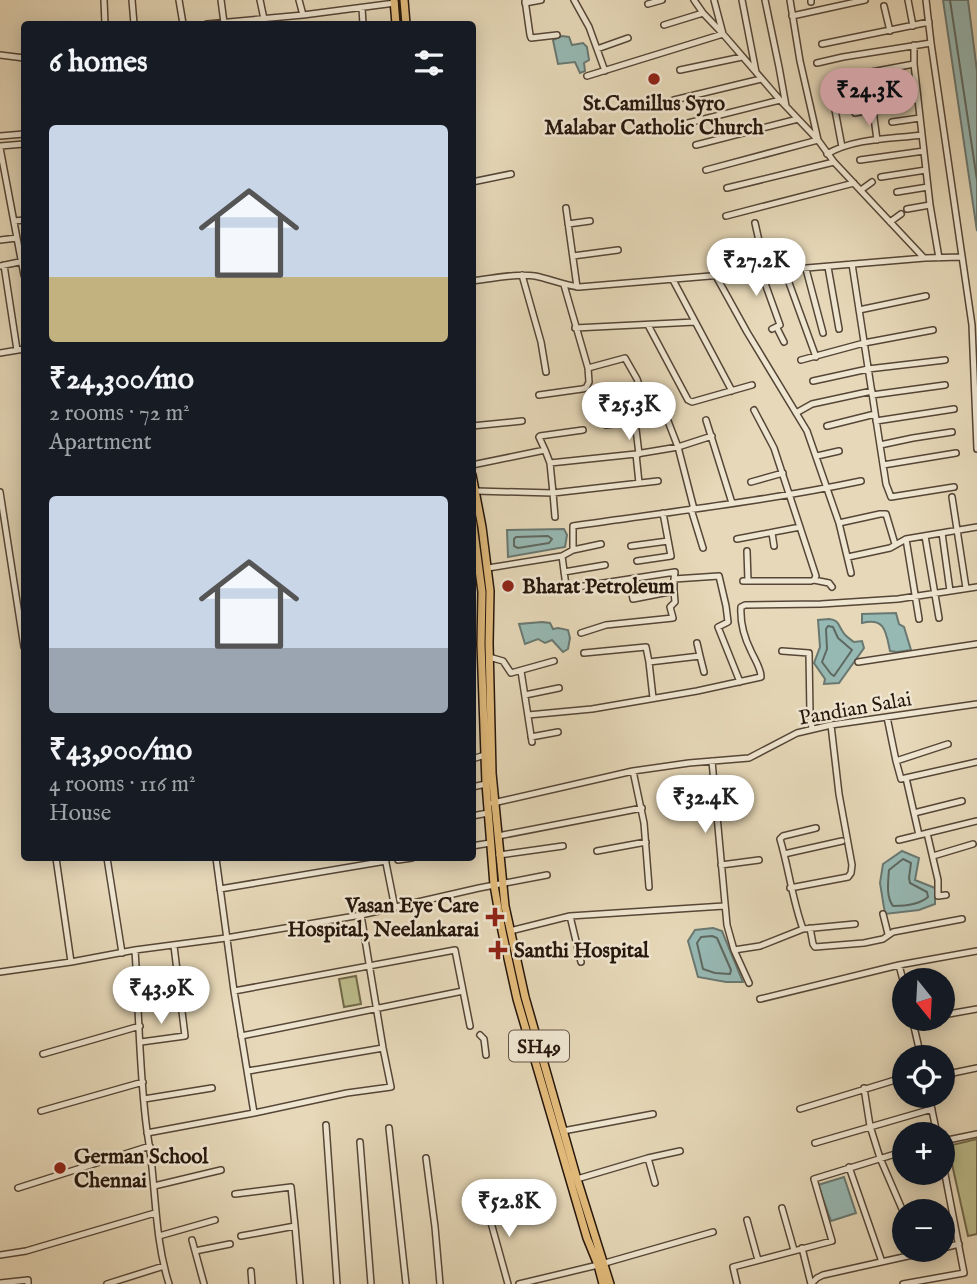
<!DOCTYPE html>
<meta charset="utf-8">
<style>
:root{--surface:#171b24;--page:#242831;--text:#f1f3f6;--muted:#9ea1a6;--accent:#c59692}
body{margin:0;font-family:"IM FELL English",serif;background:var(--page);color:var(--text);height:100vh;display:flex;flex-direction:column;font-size:26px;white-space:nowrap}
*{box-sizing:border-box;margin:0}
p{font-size:23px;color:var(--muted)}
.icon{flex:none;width:38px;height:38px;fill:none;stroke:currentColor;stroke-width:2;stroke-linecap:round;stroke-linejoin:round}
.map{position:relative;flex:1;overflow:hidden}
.drawer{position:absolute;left:21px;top:21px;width:455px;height:840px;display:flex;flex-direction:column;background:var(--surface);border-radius:7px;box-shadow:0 4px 18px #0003}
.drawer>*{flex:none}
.needle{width:46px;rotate:162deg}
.controls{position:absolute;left:892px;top:968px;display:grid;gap:14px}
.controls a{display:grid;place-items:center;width:63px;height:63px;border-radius:50%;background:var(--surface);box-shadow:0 4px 18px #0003;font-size:35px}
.price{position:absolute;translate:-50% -60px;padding:0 16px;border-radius:24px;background:#fff;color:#222;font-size:23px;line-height:46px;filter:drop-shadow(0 2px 4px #0008)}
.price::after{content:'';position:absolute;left:50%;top:42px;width:21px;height:16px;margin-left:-10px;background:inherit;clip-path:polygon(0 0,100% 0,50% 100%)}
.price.active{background:var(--accent);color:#111}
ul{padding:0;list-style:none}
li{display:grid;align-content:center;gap:14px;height:371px;padding:0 28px}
li span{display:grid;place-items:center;height:217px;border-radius:7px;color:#555}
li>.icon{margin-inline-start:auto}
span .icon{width:126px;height:126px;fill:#fffc;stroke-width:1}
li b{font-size:30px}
h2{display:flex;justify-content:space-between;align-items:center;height:84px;padding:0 28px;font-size:30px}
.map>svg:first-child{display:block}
</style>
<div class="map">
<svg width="977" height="1284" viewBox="0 0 977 1284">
<rect width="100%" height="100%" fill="#e6d8b8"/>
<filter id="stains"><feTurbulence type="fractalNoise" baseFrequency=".00286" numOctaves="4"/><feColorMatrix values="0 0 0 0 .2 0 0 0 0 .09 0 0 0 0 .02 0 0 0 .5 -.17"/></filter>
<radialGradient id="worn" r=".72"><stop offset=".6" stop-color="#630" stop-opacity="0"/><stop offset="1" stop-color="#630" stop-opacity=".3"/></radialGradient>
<!-- green -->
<path fill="#bcbc8a" stroke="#70694b" stroke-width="2" d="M 356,976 L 361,1004 L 344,1007 L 339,979 Z
M 977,1139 L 977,1234 L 968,1236 L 948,1146 Z"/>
<!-- water -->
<path fill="#97b9b4" stroke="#697871" stroke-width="2" d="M 943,0 L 968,0 L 977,71 L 977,231 Z
M 562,36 L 569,37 L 572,45 L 583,43 L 587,47 L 589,60 L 584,63 L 585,71 L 580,73 L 575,62 L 558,64 L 553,40 Z
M 564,529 L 567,535 L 565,547 L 508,557 L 507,530 Z
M 896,613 L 899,624 L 904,627 L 911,650 L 897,652 L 890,651 C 886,632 885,617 862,623 L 862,614 Z
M 829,619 C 839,620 838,625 843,632 C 845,636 850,639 854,642 L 862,641 L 864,648 L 839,683 L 824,684 L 825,679 L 814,663 L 820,647 L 818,620 Z
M 542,622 L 550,623 L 553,629 L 558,628 L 568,630 L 570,638 L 568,649 L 563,652 L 552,640 L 545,643 L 538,639 L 525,644 L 519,624 Z
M 902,851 L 919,858 L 915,880 L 935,888 L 935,904 L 919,910 L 885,914 L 880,883 L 883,864 Z
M 713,928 L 722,931 L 743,982 L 726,982 L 698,977 L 688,941 L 695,930 Z
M 844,1177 L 856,1213 L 831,1221 L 818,1185 Z"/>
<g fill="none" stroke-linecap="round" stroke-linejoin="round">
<!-- shore -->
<path stroke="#5e6860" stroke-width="2" d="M 950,0 L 977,180
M 548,536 L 552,539 L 549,543 L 518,548 L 514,546 L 514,539 L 516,537 Z
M 828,626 L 833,627 L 838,638 L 852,650 L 834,676 L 831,674 L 822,662 L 827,649 L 826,629 Z
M 903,859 L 911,863 L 909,878 L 910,883 L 927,892 L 928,897 C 919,905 905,906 893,906 C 886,897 888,882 889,870 Z
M 701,937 L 712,936 L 717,938 L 731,970 L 730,974 L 715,973 L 703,969 L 697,943 Z"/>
<!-- minor casing -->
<g stroke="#554637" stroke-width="8">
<path id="minor" d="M 104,0 L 105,24
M 132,0 L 134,24
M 179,0 L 183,24
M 221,0 L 224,23
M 260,0 L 264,19
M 299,0 L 303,15
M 525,0 L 530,35 L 531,38 L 557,35
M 574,0 L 589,27 L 605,71
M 694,0 L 703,13 L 723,34 L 780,100 L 818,140 L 834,162 L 924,258
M 742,0 L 756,72
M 765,0 L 779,67 L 786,106
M 811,0 L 811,2
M 908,0 L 913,26
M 926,0 L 931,43 L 972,325 L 977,449
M 525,3 L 541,0
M 648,4 L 662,0
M 884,6 L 890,31
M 362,8 L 363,24
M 792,16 L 865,0
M 207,24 L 303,15 L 395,3
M 664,25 L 703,13
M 822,44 L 929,22
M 914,45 L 914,64 L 930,205 L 939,258
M 597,49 L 628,38
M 0,55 L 24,58
M 817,63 L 843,57 L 931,43
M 680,70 L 742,57
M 868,72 L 877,140
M 587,76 L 723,34 L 714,0
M 845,77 L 914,64
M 832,94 L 842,147
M 846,95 L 916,82
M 674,100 L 761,79
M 855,113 L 918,99
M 892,122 L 920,118
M 688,123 L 780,100
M 0,136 L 24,134
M 696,145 L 798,119
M 0,146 L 24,144
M 0,148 L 24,275
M 827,154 C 854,138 891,139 922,135
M 860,160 L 924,151
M 706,170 L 818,140 L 800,61 L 790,0
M 881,177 L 926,170
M 472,182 L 511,174
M 727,188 L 834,162
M 861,190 L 872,182
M 897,192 L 928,187
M 566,208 L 577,287
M 907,209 L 930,205
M 726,216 L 854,183
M 14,221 L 24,220
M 890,222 L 901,214
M 755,223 L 766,272
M 568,224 L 590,221
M 0,240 L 17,238
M 573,256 L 618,250
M 852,264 L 886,484 L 891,497 L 954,487
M 4,265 L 17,350
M 0,266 L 24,261
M 828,267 L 839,329
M 784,269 L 816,357
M 806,269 L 823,333
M 761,272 L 780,325 L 772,329
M 522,275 L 541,342 L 546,372
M 716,276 L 747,332 L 807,431 L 839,523 L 851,573
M 673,280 L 732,391
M 472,281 C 492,279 515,273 535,276 C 550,279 563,285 579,287 L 925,258 L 962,257
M 859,310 L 926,296
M 648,325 L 688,400 L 692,402 L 752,385
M 575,328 L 695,322
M 777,328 L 784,342
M 0,353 L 24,349
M 801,360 L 864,343 L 933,330
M 588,368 L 625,358 L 637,379 L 649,412
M 813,381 L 868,369 L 945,360
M 539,395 L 582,389 L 586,388 L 589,382 L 588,368 L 564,285
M 872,395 L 945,385
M 796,413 L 812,404 L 872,391
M 666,416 L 678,447 L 694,509
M 706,420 L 732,503
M 876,421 L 954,409
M 606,425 L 635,421 L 639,454
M 472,426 L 522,421
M 827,426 L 875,414
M 880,445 L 913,438 L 952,432
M 545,450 L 550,463 L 553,493 L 658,481
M 636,454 L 639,483
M 817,456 L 839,451
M 550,463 L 636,454 L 678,447 L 712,436
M 472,465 L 545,450 L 539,437 L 540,436 L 583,430
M 883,465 L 956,453
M 751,482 L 783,473
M 476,491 L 553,493 L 555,517
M 0,492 L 24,647
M 952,497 L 966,588
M 691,509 L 703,548
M 839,523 L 880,514 L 886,514 L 895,544
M 772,533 L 774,546
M 942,533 L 950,591
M 925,536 L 939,618
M 737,539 L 800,527
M 906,539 L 919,619
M 631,546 L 668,541
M 573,550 L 601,544
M 747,551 L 748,581
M 562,556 L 573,550 L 573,526 C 669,512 766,501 861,481
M 848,557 L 890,548 L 906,539 L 977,527
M 637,561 L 671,556 L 663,513
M 488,568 L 562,556 L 566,586 L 571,588 L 675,572 L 674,579 L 719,576 L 726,606 L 728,622 L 718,627 L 740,682
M 564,572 L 605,565
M 629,579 L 633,599 L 674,591 L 674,579
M 814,580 L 829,583 L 832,587
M 743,581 L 811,581 L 814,580 L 816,576 L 774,448 L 754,410
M 581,633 L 606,625 L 673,618 L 670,607 L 675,602 L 674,591
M 697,643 L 700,656
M 782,651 L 809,653 L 810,713 L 812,729
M 584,653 L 646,647 L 649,662
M 489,657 L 503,661 L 511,673 L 554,661
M 858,662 L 977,644
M 521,671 L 532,742
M 525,695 L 559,688
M 653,698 L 649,662 L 700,656 L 704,672
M 528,715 L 592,709 L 697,691 L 761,677 C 761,668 755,660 751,651 C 744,637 740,623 741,607 L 745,605 L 821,604 L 898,599 L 977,587
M 887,717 L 896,761 L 901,779 L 977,762
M 531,737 L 558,732
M 472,759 L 485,755
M 712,761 L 727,925 L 734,950 L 749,983
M 896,761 L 948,744
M 633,771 L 644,823 L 649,887
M 906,778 L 919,835
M 472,787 L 486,784
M 493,803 L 633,771 L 689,763 L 749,758 L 797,733 L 831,725 L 977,704
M 914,813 L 962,801
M 472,816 L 488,813
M 927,833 L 938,880 L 938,896 L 946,895
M 498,836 L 642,808
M 899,840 L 977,821
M 472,846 L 490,843
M 597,851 L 646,842
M 784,854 L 842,841
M 499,855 L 563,846
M 933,856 L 973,844
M 56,858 L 71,962
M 107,858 L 122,953
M 216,858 L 234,991 L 254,1113
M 385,858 L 395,908
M 398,860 L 412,858
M 721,865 L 759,860
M 790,888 L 848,877 L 851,873 L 852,865 L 839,794 L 831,725
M 220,889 L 386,861
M 883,914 L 888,934
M 570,916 L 581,962
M 810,928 L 813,944 L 815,947 L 864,943 L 883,939 L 893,932 L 962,919
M 803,929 C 792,899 789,869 780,839 L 783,836 L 816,828
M 510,931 L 570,916 L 724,906
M 135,950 C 139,1010 139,1072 147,1131 C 149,1144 151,1156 152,1168 C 156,1207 157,1246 169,1284
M 734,950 L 760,946 L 803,929 L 855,924
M 899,965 L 905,988
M 0,972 L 71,962 L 135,950 L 226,938 L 361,915 L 479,888 L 547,875
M 234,991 L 455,950 L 470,1026
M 760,999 L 899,965 L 977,951
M 943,1015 L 977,1009
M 912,1018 L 921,1057
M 913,1021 L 927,1018
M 480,1035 L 484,1039 L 486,1055
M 241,1036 L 463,991
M 141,1042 L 185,1036 L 174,946
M 43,1054 L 140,1026
M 248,1071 L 383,1048
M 943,1075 L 977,1068
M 864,1088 L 870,1126 L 880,1158 L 905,1216
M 929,1096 L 937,1134
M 144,1099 L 212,1088
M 800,1109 L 905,1077
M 41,1111 L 143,1082
M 326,1125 L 337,1284
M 389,1128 L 406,1284
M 563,1131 L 653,1114
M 147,1133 L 254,1113 L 347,1093 L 391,1087 L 383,1048 L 361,915
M 943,1141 L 977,1134
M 360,1142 L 371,1284
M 815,1143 L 932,1109
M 426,1158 L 435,1227 L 440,1284
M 648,1158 L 680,1151
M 849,1167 L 882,1262
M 577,1179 L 648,1158 L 655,1183
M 154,1186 L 221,1170
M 18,1188 L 150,1146
M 235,1194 L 291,1187 L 295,1226
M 485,1201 L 508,1284
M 782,1208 L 794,1250
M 747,1220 L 758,1260
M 159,1236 L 215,1220
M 241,1236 L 295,1226 L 300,1284
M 192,1240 L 195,1251
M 802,1248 L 811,1284 L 817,1278 L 823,1275 L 935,1250
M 943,1248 L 959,1244
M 0,1255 L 26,1251 L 155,1213
M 251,1271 L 252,1284
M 0,1283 L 28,1280 L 28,1284
M 107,1284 L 164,1266
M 204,1284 L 195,1251 L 230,1244
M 519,1284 L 598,1265 L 713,1232
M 737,1284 L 733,1267 L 832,1241 L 814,1179 L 905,1151
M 903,1284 L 964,1273 L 943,1164"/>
</g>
<!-- major casing -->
<g stroke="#25160c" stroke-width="10">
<path id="major" d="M 394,0 L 396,24
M 404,0 L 406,24
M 472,475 L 482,527 L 490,591 L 489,643 L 492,773 L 505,906 L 525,997 L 577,1179 L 610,1284
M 472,517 L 482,592 L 481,644 L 486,784 L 494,885 L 502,931 L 517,999 L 587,1238 L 598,1265 L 603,1284"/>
</g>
<!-- minor -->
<use href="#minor" stroke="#efe6d1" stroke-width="5"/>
<!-- major -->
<use href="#major" stroke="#e3bc7c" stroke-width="7"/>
</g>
<!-- markers -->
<g fill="#8f2418" stroke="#efe6d1" stroke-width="2.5">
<circle cx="654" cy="79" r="7"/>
<circle cx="508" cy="586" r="7"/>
<path d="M491.5 906.5h7v7h7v7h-7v7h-7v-7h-7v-7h7z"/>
<path d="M494.5 939.5h7v7h7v7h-7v7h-7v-7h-7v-7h7z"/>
<circle cx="60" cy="1168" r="7"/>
</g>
<g text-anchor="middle" stroke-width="5" stroke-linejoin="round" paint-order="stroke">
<!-- shield labels -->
<rect fill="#efe6d1" stroke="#625447" stroke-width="2" x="509" y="1030.5" width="60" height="31" rx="5"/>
<g font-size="19" font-weight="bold" fill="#25160c">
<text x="539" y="1053">SH49</text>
</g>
<!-- poi labels -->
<g font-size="21" font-weight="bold" fill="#25160c" stroke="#efe6d1" text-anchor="start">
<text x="654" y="110" text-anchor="middle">St.Camillus Syro<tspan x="654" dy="24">Malabar Catholic Church</tspan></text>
<text x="522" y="593">Bharat Petroleum</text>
<text x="479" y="912" text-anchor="end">Vasan Eye Care<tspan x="479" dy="24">Hospital, Neelankarai</tspan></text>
<text x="514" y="957">Santhi Hospital</text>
<text x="74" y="1163">German School<tspan x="74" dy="24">Chennai</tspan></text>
</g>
<!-- street labels -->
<g font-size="21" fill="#25160c" stroke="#efe6d1">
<text transform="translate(855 708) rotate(-10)" y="7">Pandian Salai</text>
</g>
</g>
<rect width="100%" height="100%" filter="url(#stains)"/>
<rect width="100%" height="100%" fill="url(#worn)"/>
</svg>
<div class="controls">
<a><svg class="needle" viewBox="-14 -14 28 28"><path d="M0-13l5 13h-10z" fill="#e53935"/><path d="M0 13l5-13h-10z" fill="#9ea1a6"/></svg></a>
<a><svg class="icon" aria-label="locate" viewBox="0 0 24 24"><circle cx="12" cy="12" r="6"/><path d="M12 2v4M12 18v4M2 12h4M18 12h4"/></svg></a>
<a>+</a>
<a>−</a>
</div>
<b class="price active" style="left:869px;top:128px">₹24.3K</b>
<b class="price" style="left:756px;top:298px">₹27.2K</b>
<b class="price" style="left:629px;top:442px">₹25.3K</b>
<b class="price" style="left:705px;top:835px">₹32.4K</b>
<b class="price" style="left:161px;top:1026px">₹43.9K</b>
<b class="price" style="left:509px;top:1239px">₹52.8K</b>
<section class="drawer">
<h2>6 homes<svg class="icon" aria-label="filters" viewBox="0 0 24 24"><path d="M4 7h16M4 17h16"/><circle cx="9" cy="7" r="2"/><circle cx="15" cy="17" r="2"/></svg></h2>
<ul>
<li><span style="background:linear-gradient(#c9d6e8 70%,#c2b280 0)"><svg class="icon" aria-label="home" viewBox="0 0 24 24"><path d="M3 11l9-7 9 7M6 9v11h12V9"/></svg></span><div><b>₹24,300/mo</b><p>2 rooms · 72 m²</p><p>Apartment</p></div></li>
<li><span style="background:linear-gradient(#c9d6e8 70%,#9aa5b1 0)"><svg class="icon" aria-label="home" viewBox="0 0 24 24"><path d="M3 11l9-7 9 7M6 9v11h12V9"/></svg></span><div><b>₹43,900/mo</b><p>4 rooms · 116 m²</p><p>House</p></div></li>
</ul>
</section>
</div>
